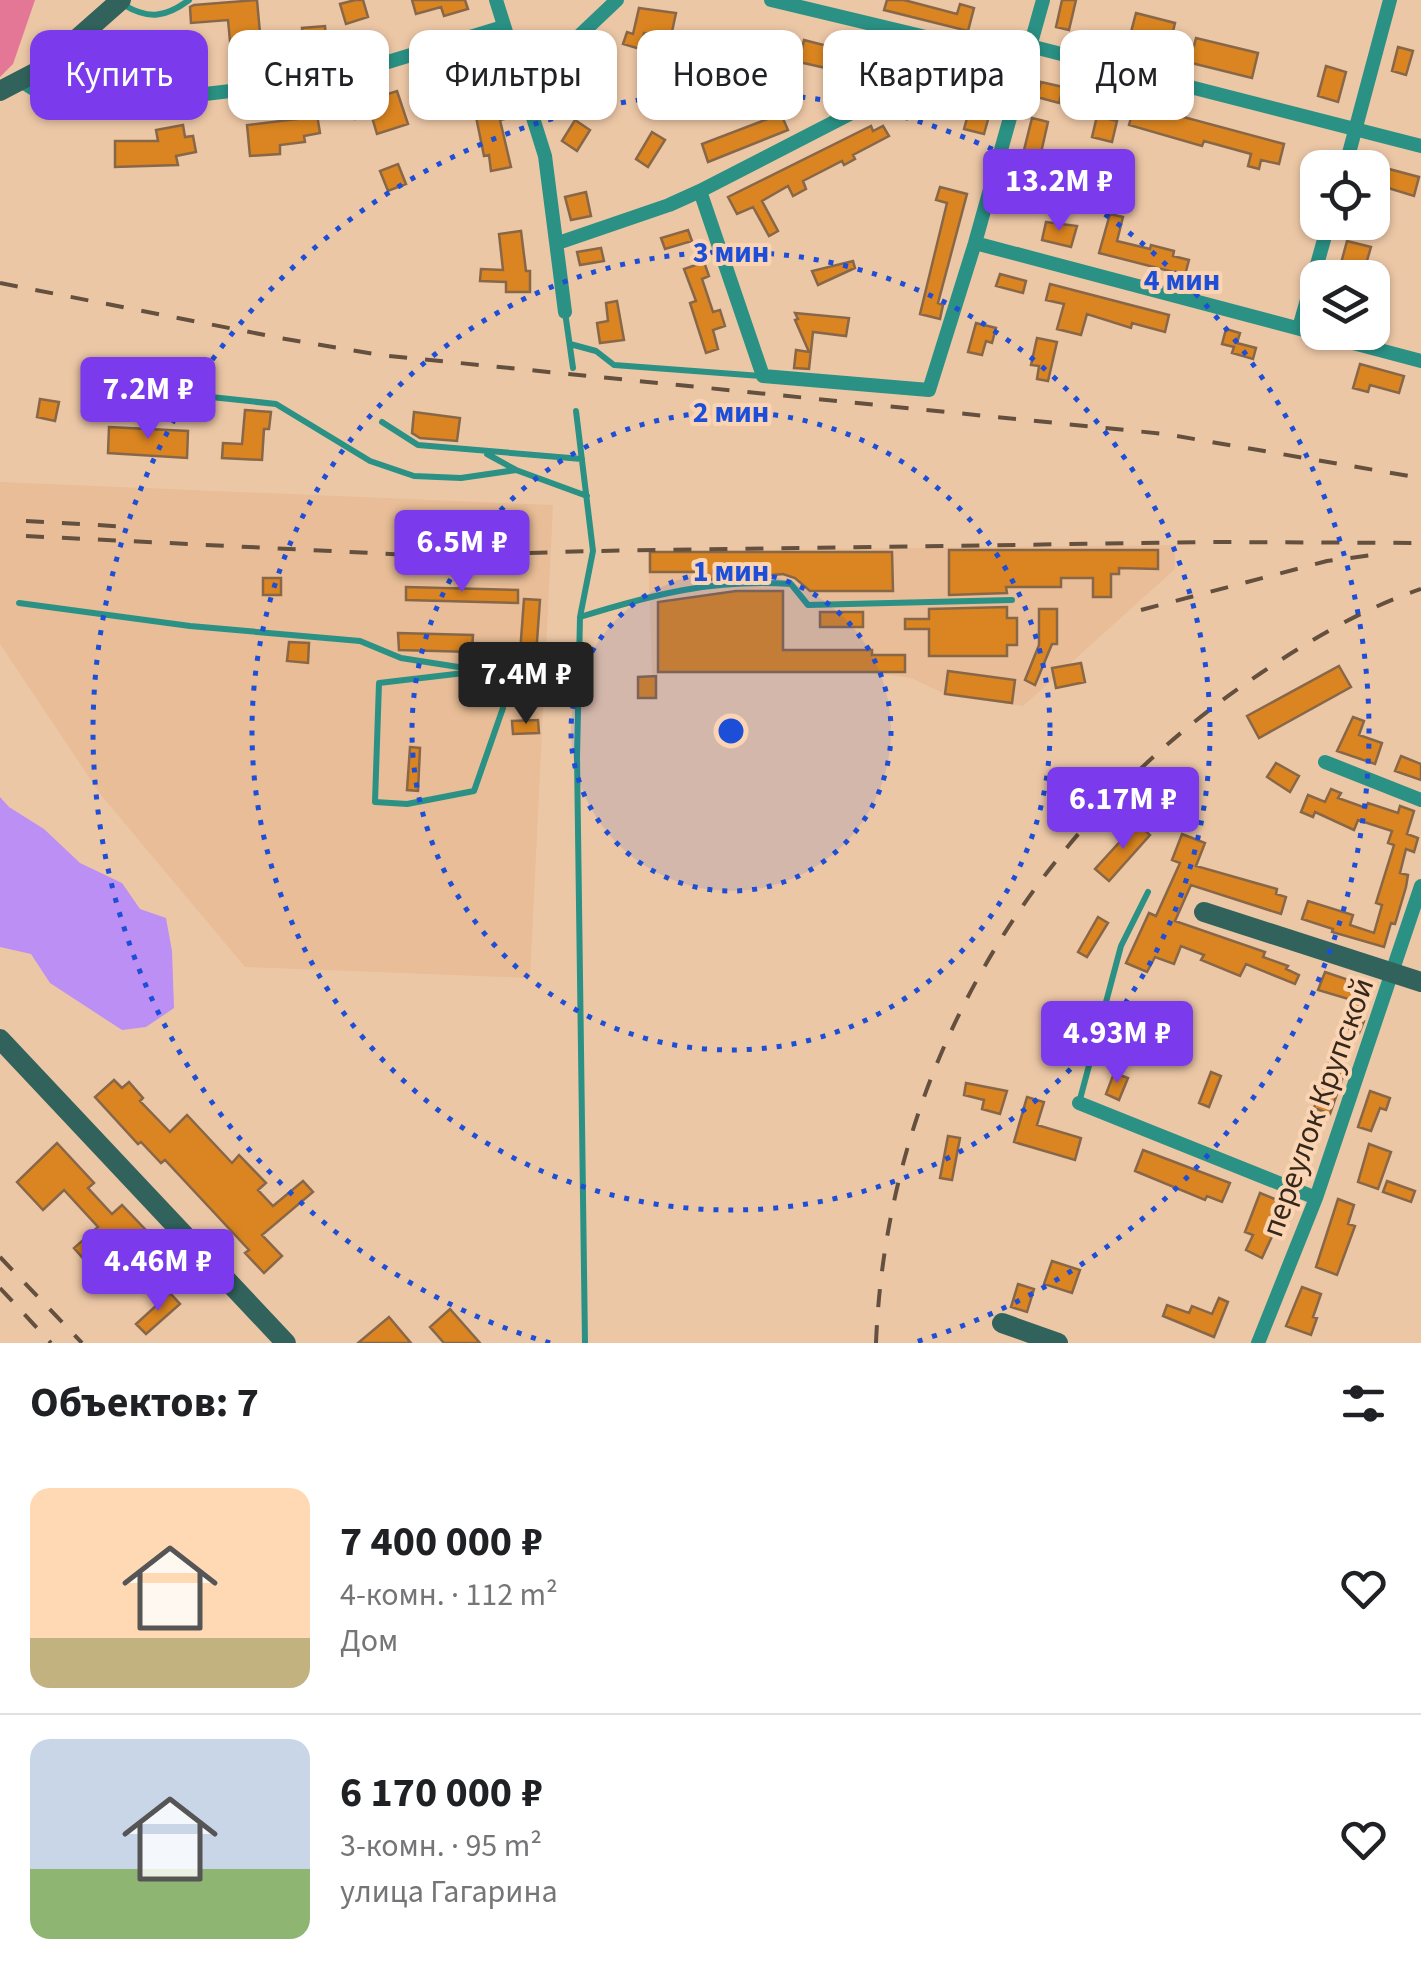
<!DOCTYPE html>
<html lang="ru">
<meta charset="utf-8">
<style>
:root{--surface:#fff;--page:#f2f2f2;--text:#202124;--muted:#757577;--line:#e0e0e0;--accent:#7c3aed}
body{margin:0;font-family:"Source Sans 3",sans-serif;background:var(--page);color:var(--text);height:100vh;display:flex;flex-direction:column;font-size:38px;white-space:nowrap}
*{box-sizing:border-box;margin:0}
p{font-size:32px;color:var(--muted)}
.icon{flex:none;width:55px;height:55px;fill:none;stroke:currentColor;stroke-width:2;stroke-linecap:round;stroke-linejoin:round}
.map{position:relative;height:1343px;overflow:hidden}
.panel{display:flex;flex-direction:column;background:var(--surface);flex:1}
.panel>*{flex:none}
.banner{position:absolute;left:30px;top:30px;width:1362px;height:90px;display:flex;gap:20px}
.tools{position:absolute;left:1300px;top:150px;display:grid;gap:20px}
.tools a{display:grid;place-items:center;width:90px;height:90px;border-radius:20px;background:var(--surface);box-shadow:0 2px 8px #0004;font-size:50px}
.price{position:absolute;translate:-50% -85px;padding:0 22px;border-radius:10px;background:var(--accent);color:#fff;font-size:32px;line-height:65px;filter:drop-shadow(0 2px 5px #0008)}
.price::after{content:'';position:absolute;left:50%;top:60px;width:30px;height:22px;margin-left:-15px;background:inherit;clip-path:polygon(0 0,100% 0,50% 100%)}
.price.active{background:#222;color:#fff}
ul{padding:0;list-style:none}
li{display:flex;align-items:center;gap:30px;height:250px;padding:0 30px}
li+li{border-top:2px solid var(--line)}
li span{display:grid;place-items:center;flex:none;width:280px;height:200px;border-radius:20px;color:#555}
li>.icon{margin-inline-start:auto}
span .icon{width:120px;height:120px;fill:#fffc;stroke-width:1}
li b{font-size:42px}
h2{display:flex;justify-content:space-between;align-items:center;height:120px;padding:0 30px;font-size:42px}
.tag{padding:0 35px;border-radius:20px;background:var(--surface);box-shadow:0 2px 8px #0004;font-size:35px;line-height:90px}
.tag.active{background:var(--accent);color:#fff}
.map>svg:first-child{display:block}
</style>
<div class="map">
<svg width="1421" height="1343" viewBox="0 0 1421 1343">
<rect width="100%" height="100%" fill="#ecc7a6"/>
<!-- built -->
<path fill="#e8bd97" d="M 0,482 L 553,505 L 530,978 L 245,967 L 101,795 L 0,644 Z
M 1175,545 L 1175,569 L 1023,706 L 949,696 L 911,678 L 884,674 L 652,674 L 648,551 Z"/>
<!-- green -->
<path fill="#e37795" d="M 0,0 L 35,0 L 13,64 L 0,77 Z"/>
<!-- water -->
<path fill="#bb8ff3" d="M 0,797 L 9,807 L 44,829 L 80,863 L 122,883 L 140,909 L 166,918 L 172,951 L 174,1008 L 146,1027 L 122,1030 L 50,983 L 31,954 L 0,947 Z"/>
<!-- building -->
<path fill="#da8521" stroke="#886748" stroke-width="2.5" d="M 257,0 L 260,33 L 265,33 L 267,58 L 232,62 L 228,20 L 191,23 L 190,7 L 194,5 Z
M 355,0 L 363,0 L 368,17 L 346,24 L 340,4 Z
M 412,0 L 465,0 L 468,9 L 444,16 L 441,7 L 416,14 Z
M 887,0 L 904,0 L 957,14 L 960,4 L 974,8 L 968,31 L 884,10 Z
M 1062,0 L 1076,0 L 1069,30 L 1056,27 Z
M 639,8 L 676,13 L 670,41 L 644,33 L 640,49 L 623,44 L 627,32 L 633,34 Z
M 1136,13 L 1175,23 L 1171,40 L 1194,46 L 1196,38 L 1258,53 L 1252,78 L 1127,47 Z
M 325,26 L 327,53 L 304,55 L 302,28 Z
M 804,40 L 835,48 L 830,69 L 799,62 Z
M 130,43 L 131,62 L 162,61 L 162,72 L 113,74 L 112,44 Z
M 1398,47 L 1413,51 L 1406,75 L 1392,71 Z
M 487,55 L 494,81 L 464,88 L 457,63 Z
M 1326,66 L 1346,72 L 1338,102 L 1318,96 Z
M 1041,82 L 1063,87 L 1059,103 L 1037,97 Z
M 397,91 L 408,124 L 377,134 L 371,114 L 355,119 L 350,106 Z
M 504,100 L 509,118 L 500,120 L 511,167 L 491,171 L 489,155 L 484,156 L 474,107 Z
M 315,102 L 320,133 L 304,136 L 305,142 L 280,145 L 280,154 L 250,156 L 247,125 L 306,118 L 303,104 Z
M 1135,104 L 1284,144 L 1279,164 L 1261,160 L 1259,169 L 1248,166 L 1251,154 L 1204,141 L 1202,146 L 1129,125 Z
M 969,111 L 989,116 L 984,134 L 964,129 Z
M 781,114 L 788,130 L 708,162 L 702,144 Z
M 1097,116 L 1117,121 L 1112,142 L 1092,137 Z
M 1032,118 L 1048,122 L 1036,175 L 1019,170 Z
M 575,120 L 590,130 L 577,151 L 562,141 Z
M 183,125 L 185,137 L 193,136 L 196,152 L 176,156 L 178,165 L 115,167 L 115,141 L 158,141 L 156,130 Z
M 871,126 L 873,131 L 883,126 L 889,136 L 853,155 L 855,159 L 844,165 L 842,161 L 803,181 L 806,189 L 793,196 L 788,186 L 762,201 L 778,231 L 769,236 L 753,207 L 737,214 L 728,197 Z
M 652,132 L 665,140 L 648,167 L 636,159 Z
M 398,164 L 406,184 L 388,191 L 380,171 Z
M 1374,165 L 1419,177 L 1414,196 L 1372,183 Z
M 940,187 L 967,194 L 938,303 L 943,305 L 940,319 L 920,314 L 947,203 L 936,200 Z
M 586,192 L 591,216 L 571,220 L 565,197 Z
M 1110,214 L 1123,217 L 1117,241 L 1150,249 L 1151,245 L 1174,251 L 1173,256 L 1189,260 L 1185,275 L 1099,253 Z
M 1046,222 L 1077,226 L 1071,247 L 1042,240 Z
M 688,230 L 692,241 L 665,249 L 661,238 Z
M 521,231 L 526,271 L 530,271 L 530,292 L 506,292 L 506,282 L 480,281 L 481,269 L 503,270 L 499,234 Z
M 1347,241 L 1371,247 L 1366,264 L 1360,262 L 1355,278 L 1337,278 Z
M 601,248 L 604,261 L 580,265 L 577,252 Z
M 853,261 L 855,268 L 818,285 L 812,271 Z
M 704,262 L 709,276 L 702,279 L 713,312 L 720,310 L 725,326 L 713,330 L 718,349 L 706,353 L 690,303 L 696,301 L 684,269 Z
M 1000,274 L 1026,281 L 1023,293 L 996,286 Z
M 1050,284 L 1169,315 L 1165,332 L 1132,323 L 1131,328 L 1087,314 L 1081,335 L 1057,329 L 1064,304 L 1046,300 Z
M 617,301 L 624,340 L 600,343 L 597,323 L 608,321 L 606,303 Z
M 795,313 L 849,318 L 846,336 L 813,332 L 809,369 L 794,368 L 796,350 L 809,352 L 795,320 L 798,319 Z
M 976,323 L 996,328 L 992,343 L 986,341 L 982,355 L 968,352 Z
M 1226,329 L 1240,333 L 1237,343 L 1256,348 L 1253,359 L 1232,353 L 1234,347 L 1222,344 Z
M 1037,338 L 1057,342 L 1048,381 L 1037,379 L 1039,366 L 1031,365 Z
M 1360,364 L 1404,376 L 1399,393 L 1370,385 L 1368,392 L 1353,388 Z
M 40,399 L 59,402 L 55,421 L 37,417 Z
M 245,410 L 271,412 L 269,429 L 264,429 L 262,460 L 222,458 L 223,443 L 242,444 Z
M 414,412 L 460,418 L 457,441 L 420,438 L 412,433 Z
M 109,427 L 188,431 L 187,458 L 108,453 Z
M 949,550 L 1158,550 L 1158,569 L 1119,568 L 1119,574 L 1111,574 L 1111,597 L 1093,597 L 1093,578 L 1061,578 L 1061,587 L 1006,587 L 1007,593 L 949,595 Z
M 650,552 L 892,552 L 893,591 L 810,591 L 795,578 L 783,574 L 706,580 L 706,572 L 650,572 Z
M 263,578 L 281,578 L 281,595 L 263,595 Z
M 406,587 L 518,590 L 518,603 L 406,600 Z
M 736,591 L 783,591 L 783,650 L 872,650 L 872,655 L 905,655 L 905,672 L 658,672 L 658,602 Z
M 524,599 L 540,600 L 536,655 L 520,653 Z
M 1007,607 L 1007,618 L 1017,618 L 1017,645 L 1007,645 L 1007,656 L 929,656 L 929,629 L 905,629 L 905,619 L 929,619 L 929,609 Z
M 1039,609 L 1057,609 L 1057,644 L 1052,644 L 1035,685 L 1025,680 L 1039,645 Z
M 820,612 L 863,612 L 863,627 L 820,627 Z
M 398,633 L 473,635 L 472,652 L 399,650 Z
M 289,642 L 309,643 L 308,663 L 287,661 Z
M 1081,663 L 1085,682 L 1056,688 L 1052,668 Z
M 1339,666 L 1351,687 L 1259,738 L 1247,716 Z
M 948,671 L 1015,680 L 1012,703 L 945,694 Z
M 524,676 L 540,676 L 540,700 L 524,700 Z
M 656,676 L 656,698 L 638,698 L 638,677 Z
M 1353,717 L 1364,721 L 1359,735 L 1382,743 L 1375,764 L 1337,751 Z
M 538,720 L 539,733 L 513,734 L 512,721 Z
M 410,747 L 420,748 L 418,791 L 407,790 Z
M 1401,756 L 1421,764 L 1421,780 L 1395,771 Z
M 1276,763 L 1299,776 L 1290,792 L 1267,777 Z
M 1331,789 L 1341,793 L 1338,798 L 1366,808 L 1368,803 L 1398,813 L 1400,806 L 1414,811 L 1407,834 L 1418,838 L 1414,852 L 1406,849 L 1400,873 L 1408,875 L 1406,887 L 1395,924 L 1391,923 L 1384,947 L 1332,932 L 1333,929 L 1302,919 L 1308,901 L 1353,915 L 1350,925 L 1374,933 L 1382,905 L 1376,903 L 1394,845 L 1388,843 L 1392,831 L 1358,820 L 1354,830 L 1315,812 L 1313,817 L 1301,812 L 1308,795 L 1325,802 Z
M 1137,823 L 1150,835 L 1109,881 L 1095,869 Z
M 1182,834 L 1205,843 L 1196,866 L 1277,889 L 1276,894 L 1286,897 L 1281,914 L 1191,885 L 1175,921 L 1265,952 L 1263,957 L 1288,966 L 1286,969 L 1299,975 L 1295,984 L 1246,964 L 1240,976 L 1201,960 L 1204,955 L 1181,946 L 1174,964 L 1155,957 L 1147,972 L 1126,963 L 1149,913 L 1156,916 L 1180,863 L 1172,860 Z
M 1098,917 L 1108,923 L 1087,957 L 1078,952 Z
M 1325,972 L 1372,988 L 1360,1019 L 1364,1021 L 1359,1033 L 1342,1026 L 1352,1000 L 1318,990 Z
M 1334,1047 L 1346,1051 L 1339,1069 L 1345,1071 L 1330,1114 L 1314,1108 Z
M 1211,1072 L 1221,1076 L 1209,1107 L 1199,1103 Z
M 1114,1073 L 1128,1078 L 1119,1100 L 1106,1094 Z
M 114,1080 L 122,1088 L 129,1082 L 143,1098 L 140,1101 L 170,1132 L 187,1115 L 232,1163 L 239,1155 L 266,1183 L 258,1190 L 273,1206 L 303,1181 L 313,1192 L 262,1235 L 282,1256 L 264,1273 L 245,1253 L 249,1250 L 165,1160 L 161,1163 L 141,1142 L 138,1144 L 95,1097 Z
M 966,1083 L 1007,1091 L 1000,1114 L 982,1109 L 984,1100 L 964,1095 Z
M 1370,1091 L 1390,1098 L 1386,1110 L 1380,1108 L 1371,1131 L 1358,1127 Z
M 1027,1097 L 1044,1102 L 1037,1125 L 1081,1138 L 1075,1160 L 1014,1142 Z
M 948,1136 L 960,1138 L 952,1180 L 940,1178 Z
M 57,1143 L 94,1183 L 88,1188 L 112,1214 L 122,1205 L 181,1267 L 166,1281 L 137,1249 L 102,1280 L 74,1248 L 98,1227 L 64,1190 L 43,1210 L 17,1182 Z
M 1369,1144 L 1391,1152 L 1378,1189 L 1358,1182 Z
M 1143,1150 L 1230,1183 L 1222,1202 L 1207,1196 L 1205,1200 L 1135,1171 Z
M 1387,1181 L 1415,1191 L 1411,1202 L 1383,1192 Z
M 1260,1193 L 1287,1204 L 1262,1258 L 1246,1250 L 1253,1235 L 1245,1232 Z
M 1338,1199 L 1354,1205 L 1348,1224 L 1355,1226 L 1337,1275 L 1316,1267 Z
M 1052,1261 L 1080,1270 L 1072,1293 L 1044,1284 Z
M 1018,1284 L 1034,1289 L 1027,1312 L 1011,1307 Z
M 1302,1287 L 1321,1294 L 1313,1317 L 1317,1318 L 1311,1335 L 1286,1326 Z
M 170,1293 L 180,1304 L 146,1334 L 136,1324 Z
M 1219,1298 L 1228,1302 L 1214,1337 L 1163,1316 L 1167,1305 L 1189,1313 L 1192,1306 L 1212,1314 Z
M 450,1309 L 480,1343 L 444,1343 L 430,1327 Z
M 389,1317 L 411,1343 L 358,1343 Z"/>
<g fill="none" stroke-linecap="round" stroke-linejoin="round">
<!-- lane -->
<path stroke="#2a9184" stroke-width="6" d="M 124,5 C 149,20 166,17 189,0
M 565,312 L 573,368
M 570,344 L 596,351 L 614,365 L 761,376
M 211,397 L 276,404 L 370,461 L 414,476 L 461,478 L 516,470
M 576,411 L 593,551 L 580,617 L 577,757 L 585,1343
M 382,422 L 418,445 L 582,459
M 487,454 L 516,470 L 587,496
M 19,603 L 190,626 L 360,641 L 401,658 L 471,669
M 580,617 C 654,594 713,579 791,584 L 808,605 L 1012,600
M 502,673 L 503,708 L 474,791 L 407,804 L 375,802 L 379,683 L 481,671 L 502,673 L 581,648
M 1079,1103 L 1121,946 L 1148,892"/>
<!-- street -->
<path stroke="#2a9184" stroke-width="14" d="M 496,0 L 545,156 L 565,312
M 771,0 L 976,49 L 1030,46 L 1421,146
M 21,81 L 56,103 L 205,94 L 332,79 L 503,27
M 523,89 L 617,0
M 1345,168 L 1390,0
M 700,191 L 763,376 L 929,390 L 975,243 L 1043,0
M 558,243 L 669,205 L 700,191 L 976,49
M 975,243 L 1421,361
M 1299,328 L 1329,222
M 1325,762 L 1421,800
M 1079,1103 L 1316,1198
M 1258,1343 L 1316,1198 L 1421,886"/>
<!-- secondary -->
<path stroke="#31635c" stroke-width="20" d="M 0,91 L 44,68 L 121,0
M 1204,912 L 1421,982
M 0,1039 L 286,1343
M 1002,1323 L 1058,1343"/>
<!-- rail -->
<path stroke="#64503e" stroke-width="4" stroke-dasharray="18 18" stroke-linecap="butt" d="M 0,283 L 280,338 L 380,355 L 1165,434 L 1421,478
M 26,521 L 131,527
M 26,536 L 431,556 L 593,551 L 1215,542 L 1421,543
M 1141,610 L 1327,561 L 1380,554
M 0,1257 L 82,1343
M 0,1288 L 51,1343
M 876,1343 C 887,1068 1033,825 1261,673 C 1310,640 1364,608 1421,589"/>
</g>
<!-- distance rings -->
<circle cx="731" cy="731" r="160" fill="#1d4ed8" fill-opacity=".12"/>
<g fill="none" stroke="#1d4ed8" stroke-width="5" stroke-dasharray="5 10">
<circle cx="731" cy="731" r="160"/>
<circle cx="731" cy="731" r="319"/>
<circle cx="731" cy="731" r="479"/>
<path d="M550 1343A638 638 0 1 1 912 1343"/>
</g>
<g text-anchor="middle" stroke-width="8" stroke-linejoin="round" paint-order="stroke">
<!-- street labels -->
<g font-size="32" fill="#35271a" stroke="#fad4b3">
<text transform="translate(1317 1107) rotate(-70)" y="11">переулок Крупской</text>
</g>
</g>
<circle cx="731" cy="731" r="15" fill="#1d4ed8" stroke="#fad4b3" stroke-width="5"/>
<g font-size="30" text-anchor="middle" font-weight="bold" fill="#1d4ed8" stroke="#fad4b3" stroke-width="8" stroke-linejoin="round" paint-order="stroke">
<text x="731" y="262">3 мин</text>
<text x="1182" y="290">4 мин</text>
<text x="731" y="422">2 мин</text>
<text x="731" y="581">1 мин</text>
</g>
</svg>
<div class="tools">
<a><svg class="icon" aria-label="locate" viewBox="0 0 24 24"><circle cx="12" cy="12" r="6"/><path d="M12 2v4M12 18v4M2 12h4M18 12h4"/></svg></a>
<a><svg class="icon" aria-label="layers" viewBox="0 0 24 24"><path d="M12 4l9 5-9 5-9-5zM3 14l9 5 9-5"/></svg></a>
</div>
<b class="price" style="left:1059px;top:234px">13.2M ₽</b>
<b class="price" style="left:148px;top:442px">7.2M ₽</b>
<b class="price" style="left:462px;top:595px">6.5M ₽</b>
<b class="price active" style="left:526px;top:727px">7.4M ₽</b>
<b class="price" style="left:1123px;top:852px">6.17M ₽</b>
<b class="price" style="left:1117px;top:1086px">4.93M ₽</b>
<b class="price" style="left:158px;top:1314px">4.46M ₽</b>
<div class="banner">
<a class="tag active">Купить</a>
<a class="tag">Снять</a>
<a class="tag">Фильтры</a>
<a class="tag">Новое</a>
<a class="tag">Квартира</a>
<a class="tag">Дом</a>
</div>
</div>
<section class="panel">
<h2>Объектов: 7<svg class="icon" aria-label="filters" viewBox="0 0 24 24"><path d="M4 7h16M4 17h16"/><circle cx="9" cy="7" r="2"/><circle cx="15" cy="17" r="2"/></svg></h2>
<ul>
<li><span style="background:linear-gradient(#ffd9b3 75%,#c2b280 0)"><svg class="icon" aria-label="home" viewBox="0 0 24 24"><path d="M3 11l9-7 9 7M6 9v11h12V9"/></svg></span><div><b>7 400 000 ₽</b><p>4-комн. · 112 m²</p><p>Дом</p></div><svg class="icon" aria-label="heart" viewBox="0 0 24 24"><path d="M12 20l-8-8c-3-5 5-10 8-4 3-6 11-1 8 4z"/></svg></li>
<li><span style="background:linear-gradient(#c9d6e8 65%,#8fb573 0)"><svg class="icon" aria-label="home" viewBox="0 0 24 24"><path d="M3 11l9-7 9 7M6 9v11h12V9"/></svg></span><div><b>6 170 000 ₽</b><p>3-комн. · 95 m²</p><p>улица Гагарина</p></div><svg class="icon" aria-label="heart" viewBox="0 0 24 24"><path d="M12 20l-8-8c-3-5 5-10 8-4 3-6 11-1 8 4z"/></svg></li>
</ul>
</section>
